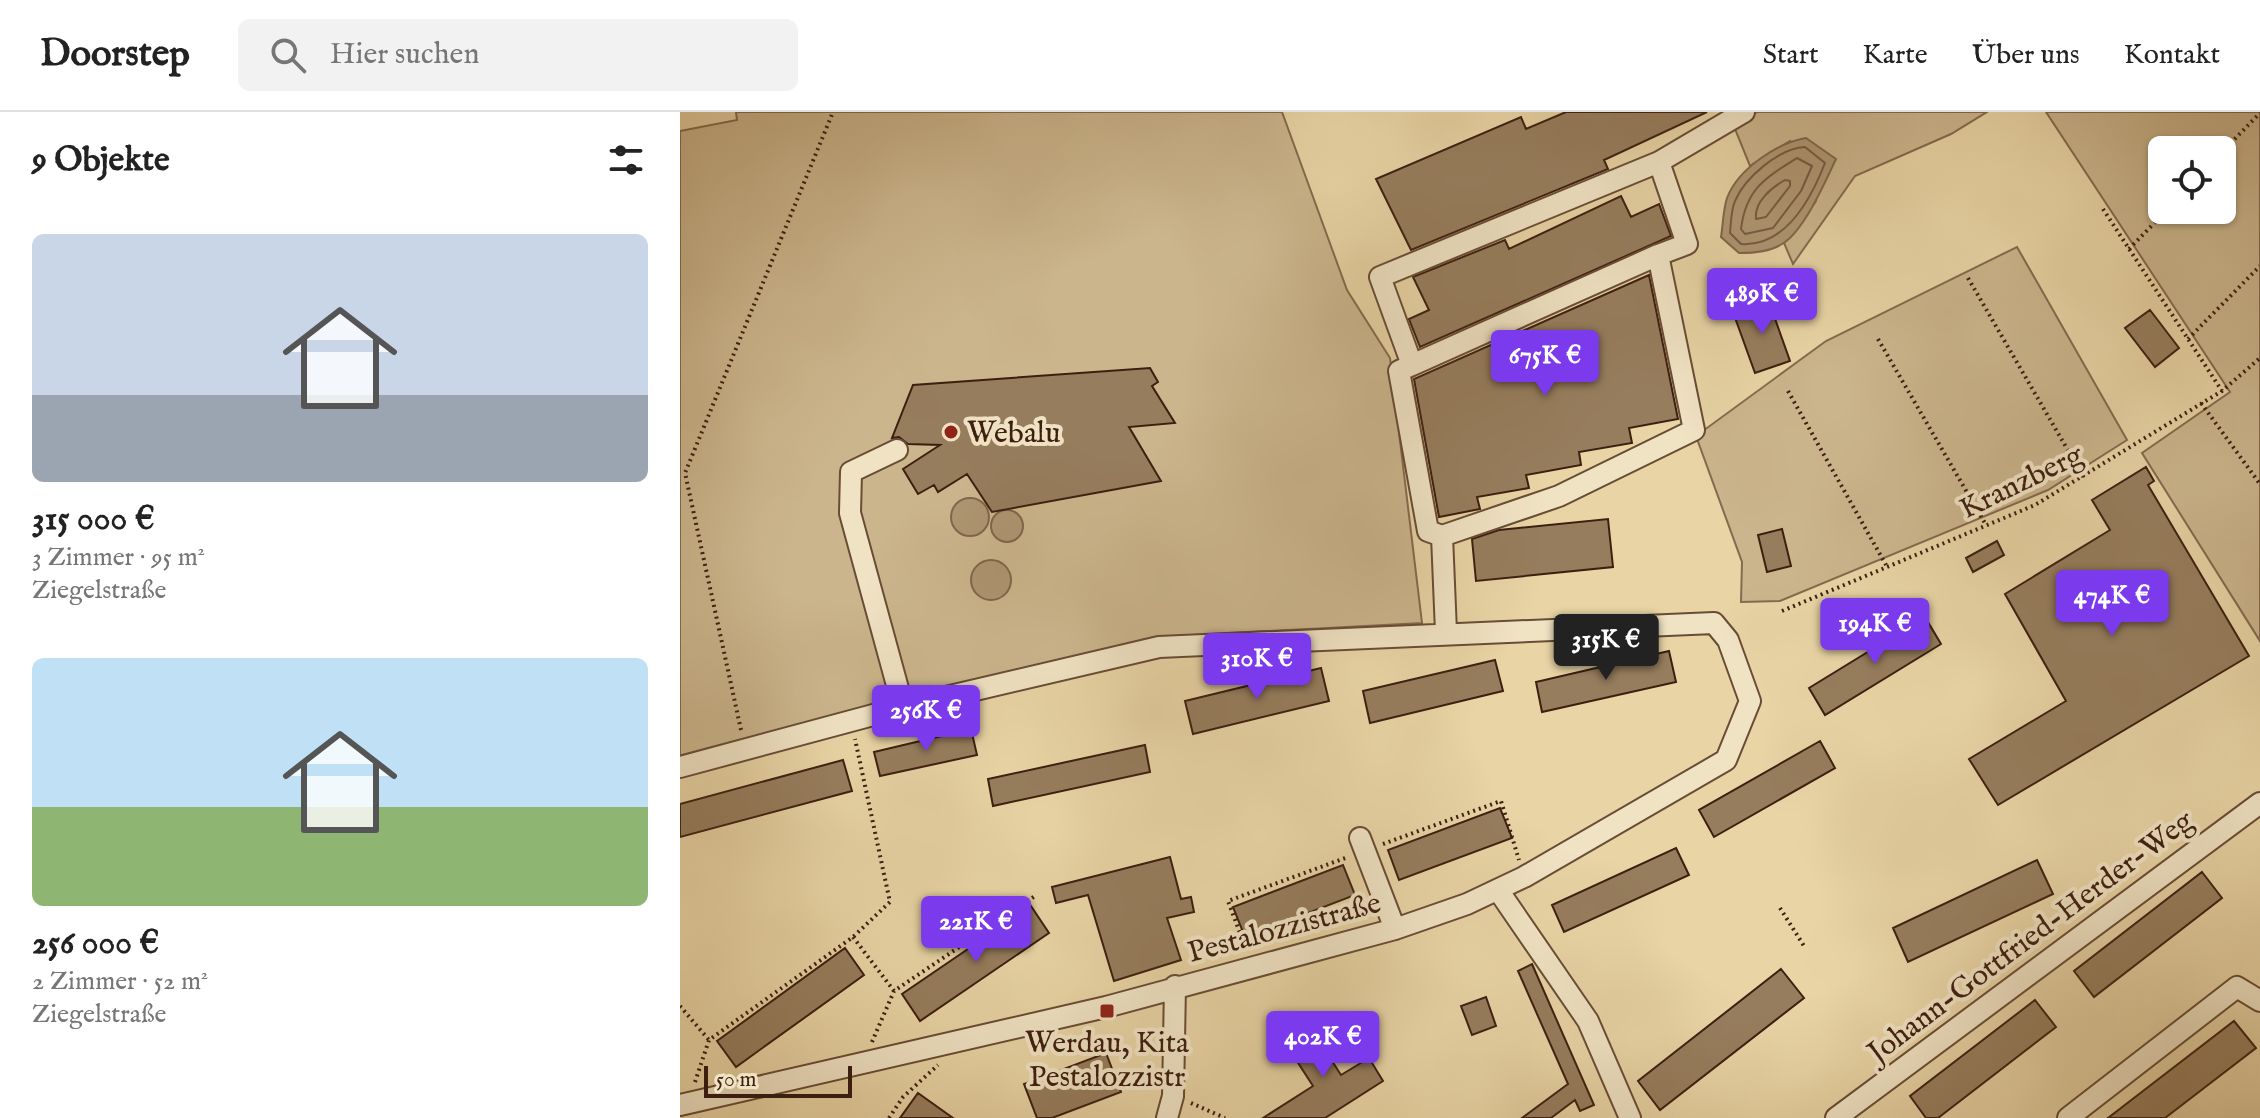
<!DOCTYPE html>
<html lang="de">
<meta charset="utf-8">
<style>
:root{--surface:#fff;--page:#f2f2f2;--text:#222;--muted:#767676;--line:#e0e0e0;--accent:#7c3aed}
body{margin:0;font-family:"IM FELL English",serif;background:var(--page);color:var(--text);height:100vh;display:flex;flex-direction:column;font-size:30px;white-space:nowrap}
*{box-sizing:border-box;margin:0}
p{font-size:26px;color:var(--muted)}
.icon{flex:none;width:44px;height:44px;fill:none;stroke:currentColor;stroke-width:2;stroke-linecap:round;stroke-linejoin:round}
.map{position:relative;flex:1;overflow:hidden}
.panel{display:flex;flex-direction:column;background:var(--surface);width:680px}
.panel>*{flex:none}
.buttons{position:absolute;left:1468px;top:24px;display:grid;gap:16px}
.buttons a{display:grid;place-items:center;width:88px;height:88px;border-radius:12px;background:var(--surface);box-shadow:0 2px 6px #0004;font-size:40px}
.scale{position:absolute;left:24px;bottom:20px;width:148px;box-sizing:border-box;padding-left:8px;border:4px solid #3d1f10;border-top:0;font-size:22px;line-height:28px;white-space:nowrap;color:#3d1f10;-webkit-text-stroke:6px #f0e3c4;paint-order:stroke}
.price{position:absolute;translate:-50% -68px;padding:0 18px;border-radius:8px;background:var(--accent);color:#fff;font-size:26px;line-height:52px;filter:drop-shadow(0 2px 4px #0008)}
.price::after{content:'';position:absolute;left:50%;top:48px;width:24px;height:18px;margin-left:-12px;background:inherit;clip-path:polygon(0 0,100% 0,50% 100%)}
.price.active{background:#222;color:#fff}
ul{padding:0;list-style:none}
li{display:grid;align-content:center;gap:16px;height:424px;padding:0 32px}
li span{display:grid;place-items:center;height:248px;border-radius:12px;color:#555}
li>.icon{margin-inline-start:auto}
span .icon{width:144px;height:144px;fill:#fffc;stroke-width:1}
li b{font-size:34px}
h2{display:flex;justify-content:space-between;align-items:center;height:96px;padding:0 32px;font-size:34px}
header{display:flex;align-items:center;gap:48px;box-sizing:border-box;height:112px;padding:0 40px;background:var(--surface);border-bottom:2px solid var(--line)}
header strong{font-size:38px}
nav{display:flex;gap:44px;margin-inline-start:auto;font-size:28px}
.search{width:560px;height:72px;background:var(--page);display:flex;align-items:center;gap:20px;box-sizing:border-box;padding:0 28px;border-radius:12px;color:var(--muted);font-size:30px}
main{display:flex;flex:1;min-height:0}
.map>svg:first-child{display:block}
</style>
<header>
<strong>Doorstep</strong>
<div class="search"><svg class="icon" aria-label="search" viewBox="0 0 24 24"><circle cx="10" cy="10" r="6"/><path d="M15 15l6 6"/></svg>Hier suchen</div>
<nav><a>Start</a><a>Karte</a><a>Über uns</a><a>Kontakt</a></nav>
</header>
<main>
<section class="panel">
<h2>9 Objekte<svg class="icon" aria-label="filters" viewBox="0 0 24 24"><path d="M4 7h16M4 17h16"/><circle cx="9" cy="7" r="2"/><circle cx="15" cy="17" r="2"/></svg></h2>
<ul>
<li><span style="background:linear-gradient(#c9d6e8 65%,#9aa5b1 0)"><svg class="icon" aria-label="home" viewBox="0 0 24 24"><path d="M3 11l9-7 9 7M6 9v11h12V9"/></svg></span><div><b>315 000 €</b><p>3 Zimmer · 95 m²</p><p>Ziegelstraße</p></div></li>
<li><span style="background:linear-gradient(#bfe0f5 60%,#8fb573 0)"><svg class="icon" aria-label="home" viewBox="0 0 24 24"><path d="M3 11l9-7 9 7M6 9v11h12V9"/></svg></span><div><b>256 000 €</b><p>2 Zimmer · 52 m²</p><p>Ziegelstraße</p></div></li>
</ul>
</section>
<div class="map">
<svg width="1580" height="1006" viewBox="0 0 1580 1006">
<rect width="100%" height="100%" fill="#e8d4a5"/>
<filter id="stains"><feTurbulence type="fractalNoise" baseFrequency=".0025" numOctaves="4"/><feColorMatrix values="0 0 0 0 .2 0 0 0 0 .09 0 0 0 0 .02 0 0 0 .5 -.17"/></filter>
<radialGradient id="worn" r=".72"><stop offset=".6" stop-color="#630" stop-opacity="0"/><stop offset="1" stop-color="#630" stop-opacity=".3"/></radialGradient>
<!-- green -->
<path fill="#cbb58c" stroke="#846a4e" stroke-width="2" fill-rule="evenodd" d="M 56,0 L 602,0 L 667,178 L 710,246 L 742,511 L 474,525 L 0,644 L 0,19 L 57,8 Z
M 1077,0 L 1307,0 L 1271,22 L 1175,64 L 1113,152 L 1104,131 L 1136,89 L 1110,29 L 1070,54 L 1053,12 Z
M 1366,0 L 1580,0 L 1580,529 L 1462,341 L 1550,280 ZM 1482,38 L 1542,38 L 1542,98 L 1482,98 Z
M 1337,135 L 1447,328 L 1368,378 L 1100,489 L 1061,490 L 1062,450 L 1016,324 L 1146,229 Z"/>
<!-- water -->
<path fill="#ae9672" stroke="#81664b" stroke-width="2" d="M 1126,26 L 1156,47 C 1145,70 1124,119 1102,132 C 1090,140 1073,141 1059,141 L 1041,125 C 1043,113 1043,98 1047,86 C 1058,57 1097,31 1126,26 Z
M271 405a19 19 0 1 1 38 0a19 19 0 1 1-38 0Z
M311 414a16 16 0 1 1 32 0a16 16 0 1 1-32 0Z
M291 468a20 20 0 1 1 40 0a20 20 0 1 1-40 0Z"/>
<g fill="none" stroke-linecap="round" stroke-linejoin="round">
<!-- shore -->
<path stroke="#765a41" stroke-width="2" d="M 1125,35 L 1145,51 C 1131,87 1106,135 1061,132 L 1050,121 C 1051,111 1051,98 1055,89 C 1065,65 1100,36 1125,35 Z
M 1117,46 L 1132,54 L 1121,79 L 1093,116 L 1065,122 L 1061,117 C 1066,77 1085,66 1117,46 Z
M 1105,68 L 1110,69 L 1110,74 L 1086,105 L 1076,107 C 1074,90 1091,76 1105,68 Z"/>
</g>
<!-- building -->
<path fill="#967d5d" stroke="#3d1f10" stroke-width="2" d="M 886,0 L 1027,0 L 924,48 L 928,57 L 731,138 L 696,67 L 841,5 L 846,17 Z
M 941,84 L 951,105 L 979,92 L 991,124 L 740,235 L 729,207 L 749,198 L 733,165 L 825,128 L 829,137 Z
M 969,163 L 998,307 L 949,316 L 952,331 L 899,340 L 901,353 L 846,363 L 849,376 L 797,385 L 800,397 L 759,405 L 734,267 Z
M 1088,187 L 1110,249 L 1075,261 L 1053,200 Z
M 1470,198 L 1499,236 L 1475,255 L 1445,216 Z
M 470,256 L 478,270 L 472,274 L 495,311 L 449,315 L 481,369 L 312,400 L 287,362 L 258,380 L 254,373 L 238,382 L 223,357 L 260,333 L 228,332 L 219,325 L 212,326 L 233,273 Z
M 1466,355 L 1474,369 L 1468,373 L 1569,544 L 1318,693 L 1289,647 L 1386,589 L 1325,482 L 1430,418 L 1412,388 Z
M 928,407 L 933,455 L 796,469 L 792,427 L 819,418 Z
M 1102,417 L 1111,454 L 1087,460 L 1078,423 Z
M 1317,429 L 1324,443 L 1293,460 L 1286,446 Z
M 1245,505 L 1261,532 L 1145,603 L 1129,576 Z
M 989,539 L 996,570 L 862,600 L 856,570 Z
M 815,548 L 823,579 L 690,611 L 683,579 Z
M 641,556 L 649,589 L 513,622 L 505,589 Z
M 291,617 L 297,643 L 200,664 L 194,640 Z
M 1140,629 L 1155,656 L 1034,725 L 1019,698 Z
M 465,633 L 470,660 L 313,694 L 308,667 Z
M 163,648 L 172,679 L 0,725 L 0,692 Z
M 820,696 L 832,726 L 719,768 L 708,738 Z
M 996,736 L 1009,763 L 884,820 L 872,793 Z
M 490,745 L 501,787 L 511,785 L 514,800 L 487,806 L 501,848 L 434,869 L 408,783 L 376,791 L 372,775 Z
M 1357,748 L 1373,782 L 1228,850 L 1213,816 Z
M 663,753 L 675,783 L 565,825 L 553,795 Z
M 1522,760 L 1542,786 L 1414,885 L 1394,859 Z
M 351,794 L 369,821 L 240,909 L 222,882 Z
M 165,836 L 184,863 L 56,955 L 37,929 Z
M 852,852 L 914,993 L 900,999 L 895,988 L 871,1006 L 842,1006 L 888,972 L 838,859 Z
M 1101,857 L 1124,886 L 980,998 L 958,969 Z
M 806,885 L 816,914 L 792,923 L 781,894 Z
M 1355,888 L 1376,915 L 1258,1006 L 1246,1006 L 1230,984 Z
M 1554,909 L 1576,936 L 1485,1006 L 1428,1006 Z
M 627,910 L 661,963 L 689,946 L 703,969 L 645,1006 L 583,1006 L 633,974 L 602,926 Z
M 426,941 L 441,980 L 372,1006 L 357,1006 L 344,972 Z
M 238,981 L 273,1006 L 220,1006 Z"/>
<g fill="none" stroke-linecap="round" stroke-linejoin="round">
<!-- minor casing -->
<g stroke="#684c35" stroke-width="24">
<path id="minor" d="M 978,143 L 1007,132 L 979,50
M 732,253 L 719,259 L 748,419 L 762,424
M 217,338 L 171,360 L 170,401 L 223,595
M 766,520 L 762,424 L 879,384 L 1014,318 L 978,143 L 732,253 L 700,165 L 979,50 L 1064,0
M 0,655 L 223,595 L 479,535 L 1034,511 L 1048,528 L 1070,589 L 1046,648 L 844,765 L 787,792 L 715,817 L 426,895 L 0,993
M 680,726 L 715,817
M 818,778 L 908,909 L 950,1006
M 487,1006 L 493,984 L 495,874
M 1156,1006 L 1580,691
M 1388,1006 L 1557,875 L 1580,889"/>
</g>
<!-- path -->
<path stroke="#3d1f10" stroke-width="4" stroke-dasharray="2 4" stroke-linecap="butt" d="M 1542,40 L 1580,1
M 1423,97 L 1542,279
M 1449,137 L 1487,98
M 1288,166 L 1404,366
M 1198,227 L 1306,413
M 1508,227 L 1580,154
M 1108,279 L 1206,453
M 1521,291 L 1580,372
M 1102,499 L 1355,393 L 1542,279 L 1580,246
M 61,618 L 5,361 L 153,0
M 703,732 L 821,689 L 839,748
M 1100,796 L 1124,834
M 173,825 L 214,879
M 566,837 L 548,789 L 668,745
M 0,894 L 29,928
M 192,930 L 214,879 L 355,784
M 15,970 L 29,928 L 173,825 L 210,790 L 175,627
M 511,991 L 545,1006
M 209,1006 L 223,985 L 258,953"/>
<!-- minor -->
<use href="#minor" stroke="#f0e3c4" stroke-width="20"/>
</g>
<!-- markers -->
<g fill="#8f2418" stroke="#f0e3c4" stroke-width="3">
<circle cx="271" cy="320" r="8"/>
<rect x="419" y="891" width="16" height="16" rx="4"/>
</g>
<g text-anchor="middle" stroke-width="8" stroke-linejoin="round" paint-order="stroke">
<!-- poi labels -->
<g font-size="30" fill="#3d1f10" stroke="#f0e3c4" text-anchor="start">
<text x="287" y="330">Webalu</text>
<text x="427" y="940" text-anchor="middle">Werdau, Kita<tspan x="427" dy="34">Pestalozzistr</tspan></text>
</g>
<!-- street labels -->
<g font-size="30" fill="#3d1f10" stroke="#f0e3c4">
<text transform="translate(1341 369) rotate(-26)" y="10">Kranzberg</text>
<text transform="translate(604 815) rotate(-15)" y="10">Pestalozzistraße</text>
<text transform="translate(1350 824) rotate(-37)" y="10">Johann-Gottfried-Herder-Weg</text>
</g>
</g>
<rect width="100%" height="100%" filter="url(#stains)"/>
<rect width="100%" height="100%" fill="url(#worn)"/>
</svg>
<div class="buttons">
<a><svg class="icon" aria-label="locate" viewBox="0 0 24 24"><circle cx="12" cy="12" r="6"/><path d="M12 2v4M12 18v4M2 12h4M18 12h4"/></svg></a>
</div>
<div class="scale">50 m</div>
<b class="price" style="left:1082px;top:224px">489K €</b>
<b class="price" style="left:865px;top:286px">675K €</b>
<b class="price" style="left:1432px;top:526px">474K €</b>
<b class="price" style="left:1195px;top:554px">194K €</b>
<b class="price active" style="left:926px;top:570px">315K €</b>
<b class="price" style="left:577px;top:589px">310K €</b>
<b class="price" style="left:246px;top:641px">256K €</b>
<b class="price" style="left:296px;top:852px">221K €</b>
<b class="price" style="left:643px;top:967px">402K €</b>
</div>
</main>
